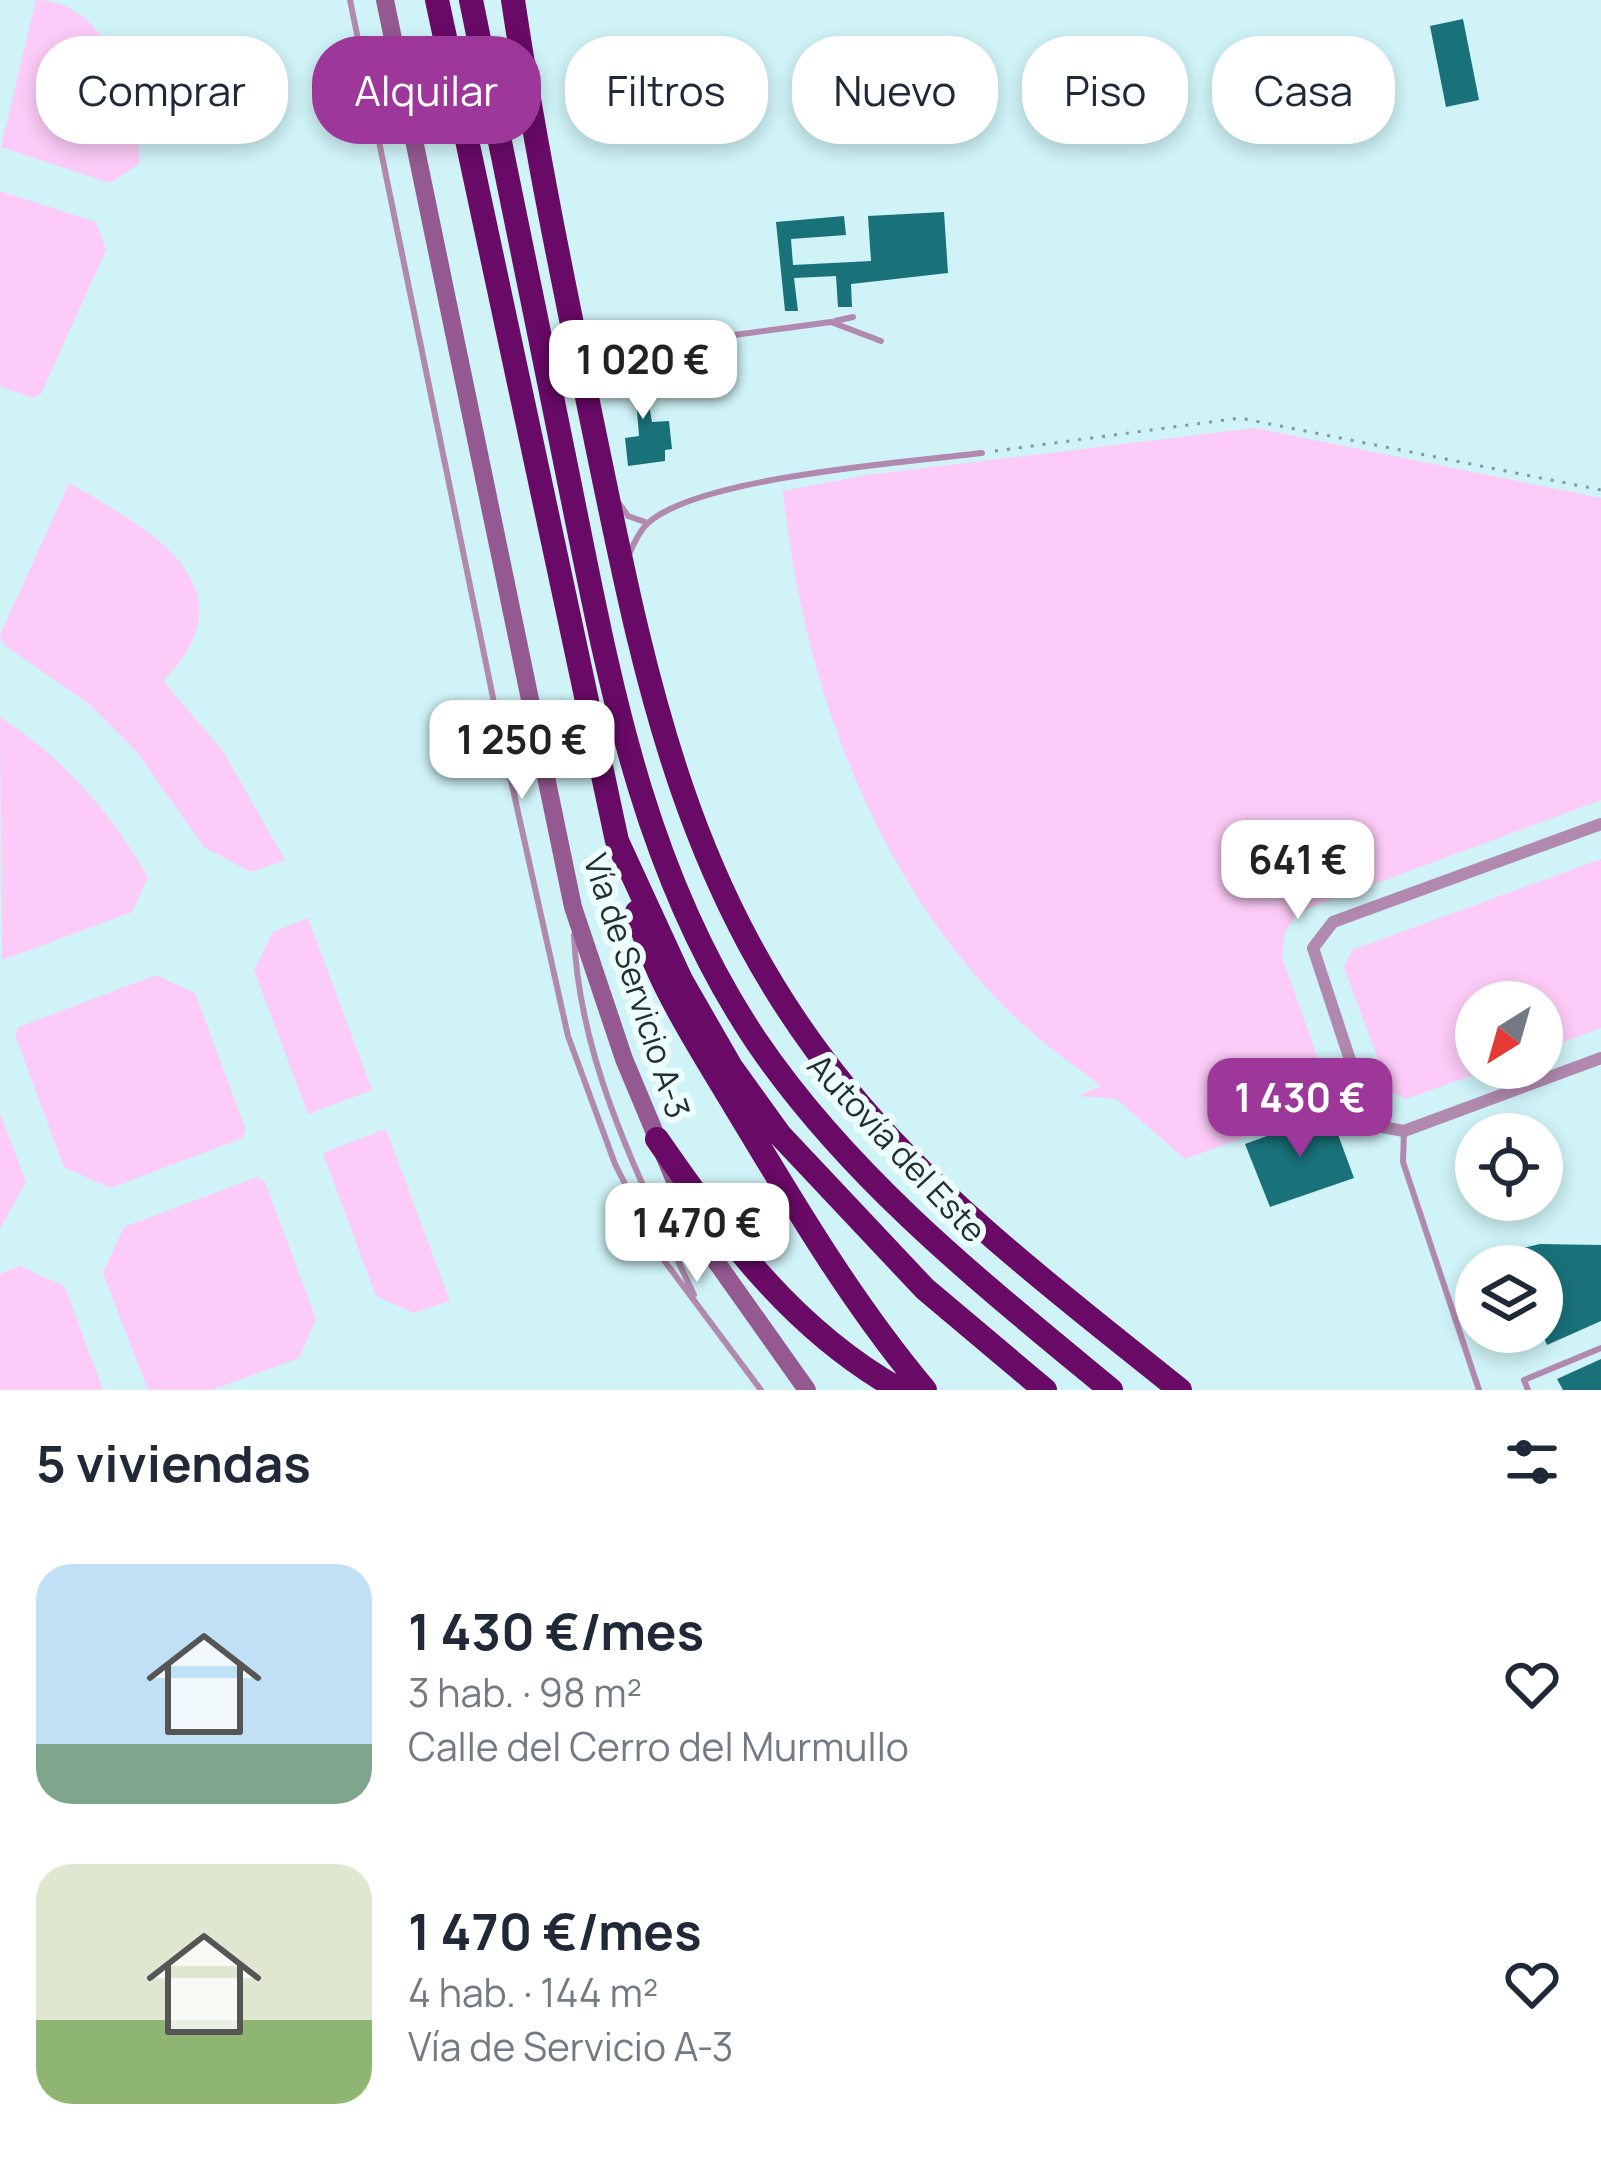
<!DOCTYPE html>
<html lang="es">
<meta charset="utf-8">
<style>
:root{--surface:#fff;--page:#f2f2f3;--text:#1f2937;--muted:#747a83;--accent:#9e379a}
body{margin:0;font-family:Manrope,sans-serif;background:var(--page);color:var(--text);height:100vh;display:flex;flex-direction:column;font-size:45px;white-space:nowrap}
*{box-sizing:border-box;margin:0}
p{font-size:39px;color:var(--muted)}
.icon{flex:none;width:66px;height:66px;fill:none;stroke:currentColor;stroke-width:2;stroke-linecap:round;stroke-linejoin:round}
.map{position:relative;height:1390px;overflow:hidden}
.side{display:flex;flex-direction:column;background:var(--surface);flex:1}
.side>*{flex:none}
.top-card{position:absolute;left:36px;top:36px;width:1530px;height:108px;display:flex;gap:24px}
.needle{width:78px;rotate:217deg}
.buttons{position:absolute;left:1455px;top:981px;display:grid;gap:24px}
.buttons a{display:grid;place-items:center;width:108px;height:108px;border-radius:50%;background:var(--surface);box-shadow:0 6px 18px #0003;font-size:60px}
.price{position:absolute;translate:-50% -102px;padding:0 27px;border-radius:24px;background:#fff;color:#222;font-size:39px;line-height:78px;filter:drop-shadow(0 3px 6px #0008)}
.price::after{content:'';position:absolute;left:50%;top:72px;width:36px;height:27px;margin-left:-18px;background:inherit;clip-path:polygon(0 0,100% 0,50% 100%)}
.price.active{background:var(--accent);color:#fff}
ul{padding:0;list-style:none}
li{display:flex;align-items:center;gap:36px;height:300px;padding:0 36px}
li span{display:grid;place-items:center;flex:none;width:336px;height:240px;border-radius:36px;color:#555}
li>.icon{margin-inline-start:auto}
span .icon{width:144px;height:144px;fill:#fffc;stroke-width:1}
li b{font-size:51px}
h2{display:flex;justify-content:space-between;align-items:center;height:144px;padding:0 36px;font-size:51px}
.tag{padding:0 42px;border-radius:48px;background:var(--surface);box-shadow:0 6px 18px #0003;font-size:42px;line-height:108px}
.tag.active{background:var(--accent);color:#fff}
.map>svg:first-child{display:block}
</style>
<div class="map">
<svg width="1601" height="1390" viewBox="0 0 1601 1390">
<rect width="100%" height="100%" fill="#cff3f7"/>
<!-- green -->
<path fill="#fccbf7" d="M 36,0 C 108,0 143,105 139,164 L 110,183 L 1,147 Z
M 0,191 L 96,222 L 106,250 L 41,394 L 32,398 L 0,386 Z
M 1255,428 L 1601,498 L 1601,800 L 1301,911 L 1285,931 L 1282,957 L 1334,1104 L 1185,1159 L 1116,1099 L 1078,1096 L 1101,1086 C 1077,1067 1051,1050 1029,1030 C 879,895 803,686 783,491 L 866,475 Z
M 69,483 C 147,528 257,585 163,681 L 223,751 L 285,860 L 251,872 L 204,847 L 136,751 L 89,704 L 3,644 L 0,635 Z
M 0,717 C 63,757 111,813 148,877 L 132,912 L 2,960 Z
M 1601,859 L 1601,1028 L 1542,1050 L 1542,1002 L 1476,1002 L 1476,1068 L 1493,1068 L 1406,1099 L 1390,1092 L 1344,967 L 1352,950 Z
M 308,918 L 372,1090 L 308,1114 L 254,970 L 273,932 Z
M 156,975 L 195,993 L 246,1130 L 243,1138 L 110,1188 L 64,1167 L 15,1035 L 19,1027 Z
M 0,1113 L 26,1182 L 0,1229 Z
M 386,1129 L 450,1301 L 414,1313 L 376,1296 L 323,1153 Z
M 257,1177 L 265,1182 L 316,1319 L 299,1358 L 211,1390 L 148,1390 L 103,1273 L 124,1227 Z
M 20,1266 L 65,1287 L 103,1390 L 0,1390 L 0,1274 Z"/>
<!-- building -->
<path fill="#19717a" d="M 1463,19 L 1479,100 L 1446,107 L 1430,26 Z
M 944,212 L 948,273 L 851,284 L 852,307 L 838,307 L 836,276 L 794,278 L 798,311 L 785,311 L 776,222 L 844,216 L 846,235 L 791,239 L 793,265 L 871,261 L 868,216 Z
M 642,364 L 652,422 L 669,421 L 672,449 L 665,450 L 665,461 L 628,466 L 625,438 L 639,436 L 635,386 L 613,390 L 612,374 Z
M 1330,1113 L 1354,1178 L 1270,1207 L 1245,1144 Z
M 1540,1244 L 1601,1245 L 1601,1321 L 1547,1345 L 1542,1333 L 1542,1266 L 1512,1266 L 1506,1252 Z
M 1601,1359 L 1601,1390 L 1563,1390 L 1557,1379 Z"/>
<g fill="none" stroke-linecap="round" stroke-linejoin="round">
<!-- path -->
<path stroke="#809a9d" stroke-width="3" stroke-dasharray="3 9" stroke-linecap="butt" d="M 995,451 L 1240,418 L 1601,490"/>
<!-- lane -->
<path stroke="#b289ae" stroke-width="6" d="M 350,0 L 499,727 L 568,1036 L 615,1164 L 663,1259 L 761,1390
M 835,321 L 853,317
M 591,373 L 689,341 L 831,322 L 881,341
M 618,502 L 628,516 L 648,523
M 629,555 C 633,545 640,530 648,523 C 699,477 908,462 982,453
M 574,935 C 579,1062 641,1182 694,1295
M 1404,1131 L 1403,1162 L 1479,1390
M 1528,1390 L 1524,1380 L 1601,1348"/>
<!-- street -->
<path stroke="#b289ae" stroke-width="12" d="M 1601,824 L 1333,922 L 1313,948 L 1359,1087 L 1382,1127 L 1404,1131 L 1601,1058"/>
<!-- secondary -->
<path stroke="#945990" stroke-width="18" d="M 385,0 L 573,907 L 624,1059 L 698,1236 L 807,1390"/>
<!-- highway -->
<path stroke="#680a66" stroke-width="24" d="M 437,0 L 617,841 L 681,980 L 731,1067 L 780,1135 L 925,1289 L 1045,1390
M 471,0 C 504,157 535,314 567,471 C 608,672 640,868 757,1042 C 851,1180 984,1285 1111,1390
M 513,0 C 535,147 565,291 595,436 C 645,677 684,890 845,1087 C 941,1205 1062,1295 1180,1390
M 637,912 C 656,982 699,1046 736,1108 C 795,1206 852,1303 925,1390
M 657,1139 C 725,1237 793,1330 900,1390"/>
</g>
<g text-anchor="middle" stroke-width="12" stroke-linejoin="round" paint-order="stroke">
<!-- street labels -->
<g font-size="33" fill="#212f31" stroke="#edfcfd">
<text transform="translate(637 986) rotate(72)" y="12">Vía de Servicio A-3</text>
<text transform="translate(897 1148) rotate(47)" y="12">Autovía del Este</text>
</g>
</g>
</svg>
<div class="buttons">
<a><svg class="needle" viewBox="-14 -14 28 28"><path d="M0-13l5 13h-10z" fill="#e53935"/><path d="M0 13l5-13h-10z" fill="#747a83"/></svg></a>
<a><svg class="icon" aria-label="locate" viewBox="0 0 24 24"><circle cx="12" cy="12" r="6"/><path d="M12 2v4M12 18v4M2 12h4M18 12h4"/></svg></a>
<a><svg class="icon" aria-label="layers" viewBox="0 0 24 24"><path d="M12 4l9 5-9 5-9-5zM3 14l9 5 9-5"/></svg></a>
</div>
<b class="price" style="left:643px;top:422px">1 020 €</b>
<b class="price" style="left:522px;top:802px">1 250 €</b>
<b class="price" style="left:1298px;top:922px">641 €</b>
<b class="price active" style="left:1300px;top:1160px">1 430 €</b>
<b class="price" style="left:697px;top:1285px">1 470 €</b>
<div class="top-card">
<a class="tag">Comprar</a>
<a class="tag active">Alquilar</a>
<a class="tag">Filtros</a>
<a class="tag">Nuevo</a>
<a class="tag">Piso</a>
<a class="tag">Casa</a>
</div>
</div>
<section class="side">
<h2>5 viviendas<svg class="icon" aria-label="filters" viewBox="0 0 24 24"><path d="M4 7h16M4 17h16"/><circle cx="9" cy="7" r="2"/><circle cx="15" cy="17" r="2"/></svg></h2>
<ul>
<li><span style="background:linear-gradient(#bfe0f5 75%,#7fa58c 0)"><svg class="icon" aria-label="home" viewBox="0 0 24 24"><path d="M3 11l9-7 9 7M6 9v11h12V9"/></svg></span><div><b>1 430 €/mes</b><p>3 hab. · 98 m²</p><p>Calle del Cerro del Murmullo</p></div><svg class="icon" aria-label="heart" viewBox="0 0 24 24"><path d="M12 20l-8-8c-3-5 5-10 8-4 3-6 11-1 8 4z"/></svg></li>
<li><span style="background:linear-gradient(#dfe7d0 65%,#8fb573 0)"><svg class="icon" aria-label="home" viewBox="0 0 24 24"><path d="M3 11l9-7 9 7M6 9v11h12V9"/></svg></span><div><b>1 470 €/mes</b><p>4 hab. · 144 m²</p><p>Vía de Servicio A-3</p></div><svg class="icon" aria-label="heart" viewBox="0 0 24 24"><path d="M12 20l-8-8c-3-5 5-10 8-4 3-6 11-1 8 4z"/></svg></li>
</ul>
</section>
